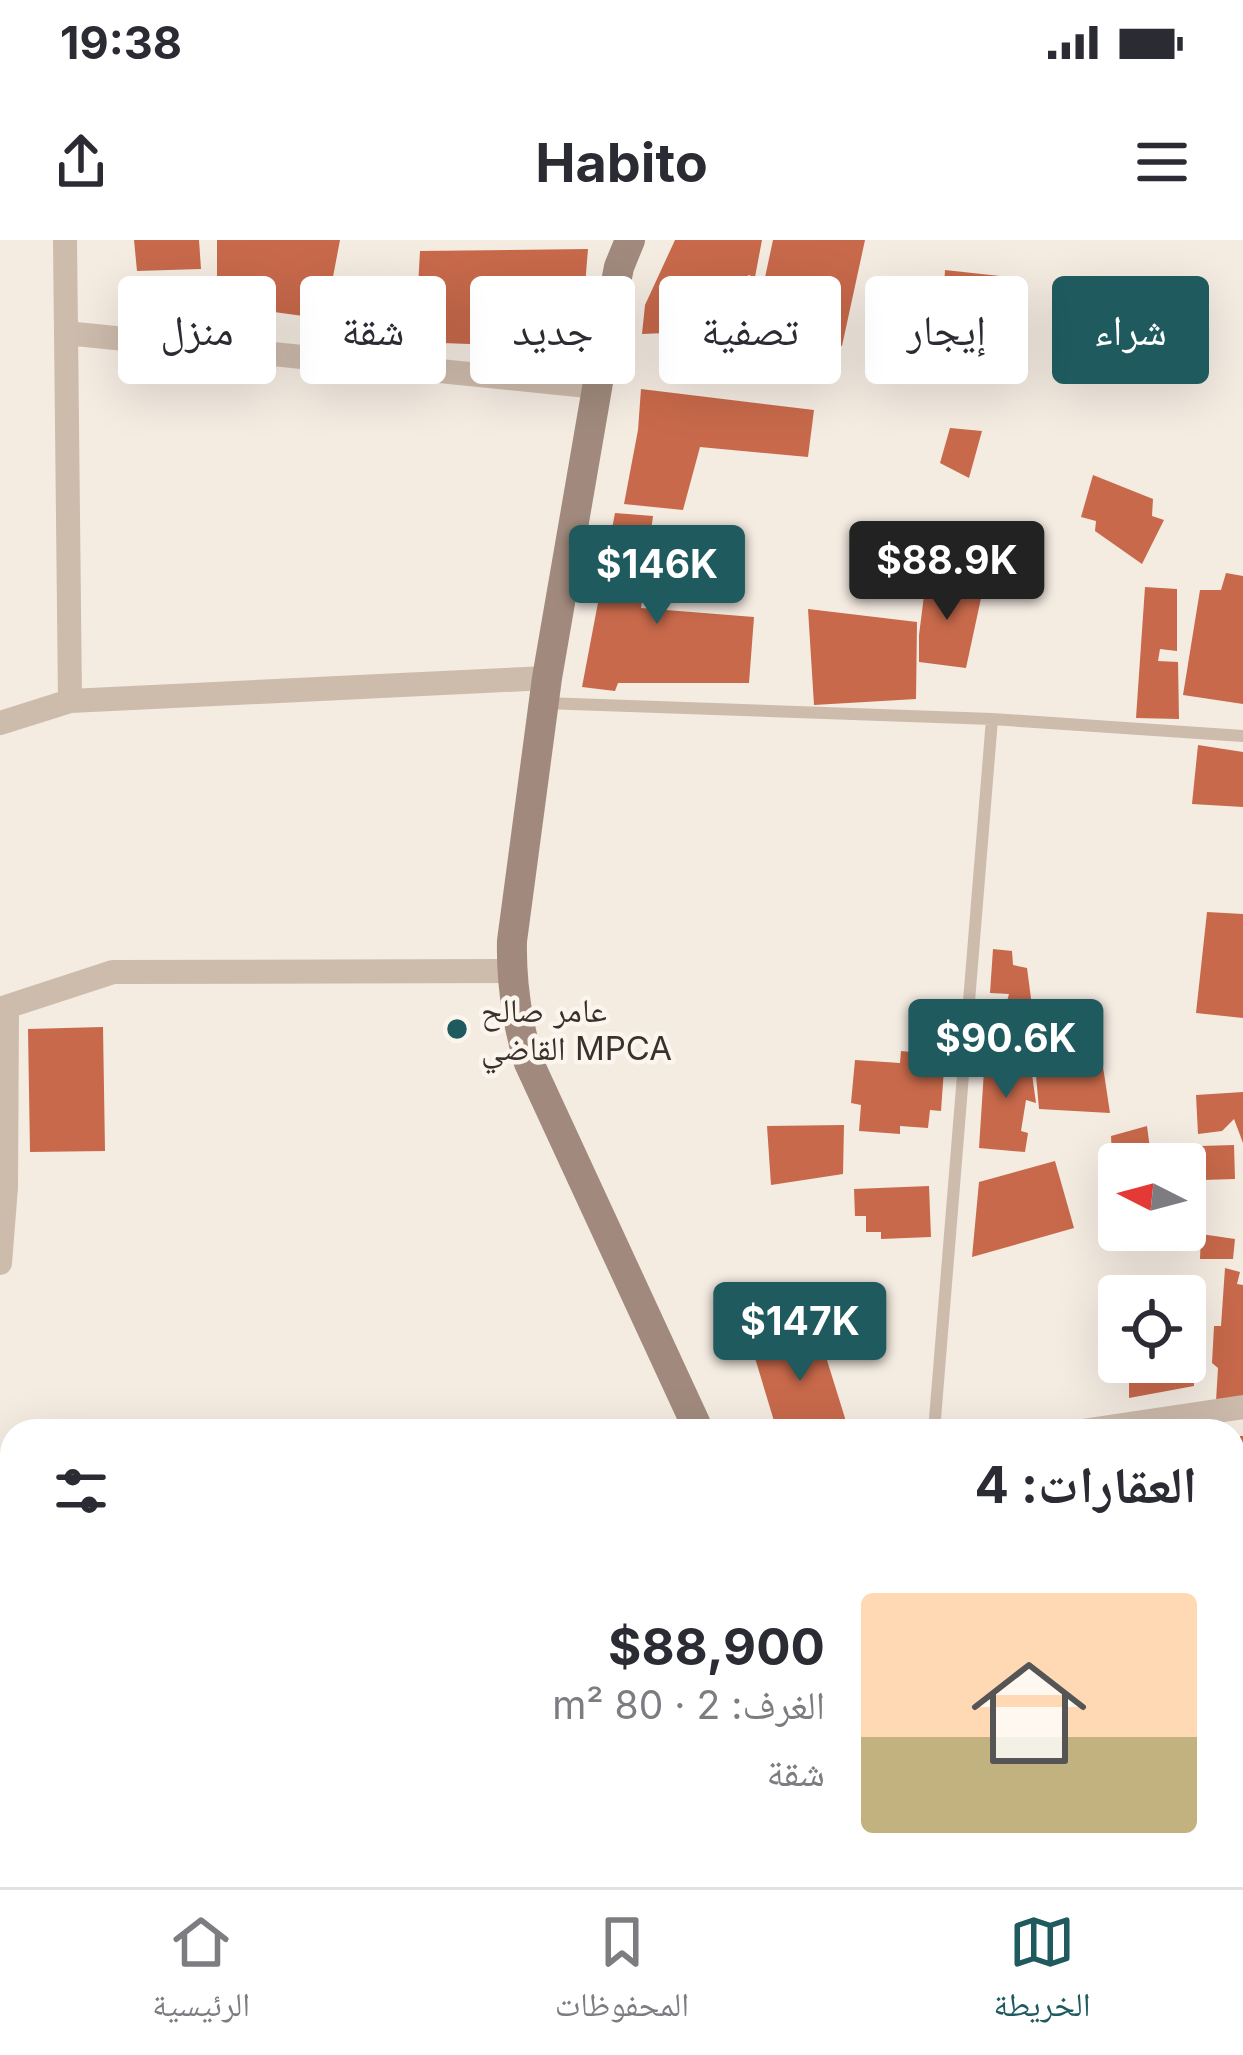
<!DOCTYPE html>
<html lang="ar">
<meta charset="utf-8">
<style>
:root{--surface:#fff;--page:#f7f7f7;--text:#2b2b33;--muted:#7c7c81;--line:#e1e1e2;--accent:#1f5a5e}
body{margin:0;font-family:Inter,"Noto Naskh Arabic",sans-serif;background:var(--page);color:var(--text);direction:rtl;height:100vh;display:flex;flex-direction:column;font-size:45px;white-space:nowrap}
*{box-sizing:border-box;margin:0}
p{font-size:39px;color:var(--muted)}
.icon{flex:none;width:66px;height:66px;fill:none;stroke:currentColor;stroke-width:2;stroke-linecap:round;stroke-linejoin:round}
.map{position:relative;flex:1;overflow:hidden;direction:ltr}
.side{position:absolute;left:0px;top:1179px;width:1245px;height:468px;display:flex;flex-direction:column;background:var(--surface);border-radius:36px 36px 0 0;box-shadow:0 12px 48px #0002;direction:rtl}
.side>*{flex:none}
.banner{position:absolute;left:36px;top:36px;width:1173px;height:108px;direction:rtl;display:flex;gap:24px}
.needle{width:78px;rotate:276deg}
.controls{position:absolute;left:1098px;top:903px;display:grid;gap:24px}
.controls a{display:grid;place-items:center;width:108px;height:108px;border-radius:12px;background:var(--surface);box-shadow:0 12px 48px #0002;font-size:60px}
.price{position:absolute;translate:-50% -102px;padding:0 27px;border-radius:12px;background:var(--accent);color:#fff;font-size:39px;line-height:78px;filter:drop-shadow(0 3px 6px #0008)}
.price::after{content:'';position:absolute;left:50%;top:72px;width:36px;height:27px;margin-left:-18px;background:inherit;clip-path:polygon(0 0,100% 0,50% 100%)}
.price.active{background:#222;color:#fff}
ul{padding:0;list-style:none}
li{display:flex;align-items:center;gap:36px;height:300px;padding:0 48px}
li+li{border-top:3px solid var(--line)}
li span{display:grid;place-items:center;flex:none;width:336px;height:240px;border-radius:12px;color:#555}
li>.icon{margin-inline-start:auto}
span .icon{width:144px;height:144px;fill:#fffc;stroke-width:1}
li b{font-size:51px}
h2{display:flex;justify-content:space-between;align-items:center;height:144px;padding:0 48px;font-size:51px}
.pill{padding:0 42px;border-radius:12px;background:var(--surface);box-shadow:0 12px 48px #0002;font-size:42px;line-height:108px}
.pill.active{background:var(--accent);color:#fff}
.status{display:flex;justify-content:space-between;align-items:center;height:84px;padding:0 60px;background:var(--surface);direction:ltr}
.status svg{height:33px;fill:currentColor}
header{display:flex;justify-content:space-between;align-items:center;height:156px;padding:0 48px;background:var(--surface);font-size:54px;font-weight:700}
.dock{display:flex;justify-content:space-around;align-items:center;height:168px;border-top:3px solid var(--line);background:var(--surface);font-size:33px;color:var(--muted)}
.dock a{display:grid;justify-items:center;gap:6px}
.dock .active{color:var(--accent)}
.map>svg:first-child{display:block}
</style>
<div class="status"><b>19:38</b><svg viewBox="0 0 49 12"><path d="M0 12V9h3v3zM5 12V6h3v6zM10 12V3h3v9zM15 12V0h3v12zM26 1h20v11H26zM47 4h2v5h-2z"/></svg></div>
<header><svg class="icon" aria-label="menu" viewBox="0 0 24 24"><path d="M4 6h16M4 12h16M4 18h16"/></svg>Habito<svg class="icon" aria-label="share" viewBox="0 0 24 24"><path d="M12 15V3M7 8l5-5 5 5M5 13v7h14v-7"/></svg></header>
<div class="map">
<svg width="1243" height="1647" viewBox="0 0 1243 1647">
<rect width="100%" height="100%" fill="#f4ebe1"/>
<!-- building -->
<path fill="#c8694b" d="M 134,0 L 199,0 L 201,29 L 137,31 Z
M 217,0 L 340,0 L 325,79 L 217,64 Z
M 675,0 L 762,0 L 755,37 L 748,35 L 737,90 L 642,94 L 645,65 Z
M 773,0 L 865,0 L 842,106 L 754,89 Z
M 588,9 L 580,108 L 415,102 L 420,11 Z
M 945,30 L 1009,37 L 1013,42 L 1002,144 L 915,126 L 920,85 L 942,86 Z
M 641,149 L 814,170 L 808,217 L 700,207 L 683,270 L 624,264 L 638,190 Z
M 950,188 L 982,191 L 969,238 L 940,223 Z
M 1093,235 L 1153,259 L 1152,276 L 1164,280 L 1142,324 L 1095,291 L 1096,281 L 1081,277 Z
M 615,273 L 653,276 L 641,368 L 754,377 L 749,443 L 618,443 L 615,451 L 582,447 Z
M 927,332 L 952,337 L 951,356 L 983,349 L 966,428 L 919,422 L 919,395 Z
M 1226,333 L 1243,336 L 1243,464 L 1183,455 L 1200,350 L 1221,350 Z
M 1145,347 L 1177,349 L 1177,411 L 1160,409 L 1158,421 L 1178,422 L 1179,479 L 1136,478 Z
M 808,369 L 917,382 L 916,459 L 814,465 Z
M 1198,505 L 1243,512 L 1243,567 L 1192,564 Z
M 1207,672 L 1243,674 L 1243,778 L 1196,773 Z
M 993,709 L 1012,711 L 1013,725 L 1027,728 L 1032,766 L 1022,767 L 1018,809 L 984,806 L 988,759 L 1007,761 L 1009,754 L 990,753 Z
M 103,787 L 105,911 L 30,912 L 28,789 Z
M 1099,800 L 1110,873 L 1039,869 L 1034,813 Z
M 901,811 L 945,815 L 941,871 L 930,870 L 928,888 L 900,886 L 900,894 L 859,891 L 861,865 L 851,863 L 855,820 L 900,823 Z
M 1029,813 L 1036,863 L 1026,860 L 1021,891 L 1028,893 L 1025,912 L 979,908 L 985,815 Z
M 1243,852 L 1243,903 L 1234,879 L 1222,891 L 1198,894 L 1196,855 Z
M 844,885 L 843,934 L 771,945 L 767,886 Z
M 1147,886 L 1152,924 L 1119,924 L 1119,981 L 1115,982 L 1111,896 Z
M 1234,905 L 1235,939 L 1203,940 L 1201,906 Z
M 1055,921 L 1074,988 L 972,1017 L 979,942 Z
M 929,946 L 931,997 L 881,999 L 881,992 L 866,992 L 866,976 L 855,976 L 854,949 Z
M 1185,956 L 1198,958 L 1192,1000 L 1116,1006 L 1116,990 L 1185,990 Z
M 1201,994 L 1235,999 L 1233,1019 L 1200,1019 Z
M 1225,1028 L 1240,1032 L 1237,1044 L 1243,1045 L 1243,1162 L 1216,1161 L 1218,1128 L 1212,1123 L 1214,1086 L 1221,1086 Z
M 817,1088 L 849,1191 L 777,1191 L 752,1108 Z
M 1194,1103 L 1194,1146 L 1129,1158 L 1129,1122 L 1185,1122 L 1185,1104 Z
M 1240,1196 L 1243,1196 L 1243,1234 L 1237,1234 Z
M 1233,1268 L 1243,1269 L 1243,1319 L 1233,1318 Z
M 1238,1445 L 1243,1445 L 1243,1510 L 1233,1509 Z
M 1233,1524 L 1243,1524 L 1243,1594 L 1233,1594 Z
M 1243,1631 L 1243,1647 L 1217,1647 L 1215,1635 L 1233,1635 L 1233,1632 Z
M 748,1635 L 791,1635 L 789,1647 L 747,1647 Z
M 802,1635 L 879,1635 L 877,1647 L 801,1647 Z
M 995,1635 L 1025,1635 L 1023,1647 L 993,1647 Z
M 1140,1635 L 1195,1641 L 1194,1647 L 1139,1647 Z"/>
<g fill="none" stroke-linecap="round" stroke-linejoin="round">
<!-- lane -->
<path stroke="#cdbbac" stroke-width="12" d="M 544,463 L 992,479 L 1243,496
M 934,1191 L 992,479"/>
<!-- street -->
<path stroke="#cdbbac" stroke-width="24" d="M 65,0 L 70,461
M 66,93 L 597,147
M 0,483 L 70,461 L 547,438
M 0,769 L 113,732 L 511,731
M 0,1023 L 6,947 L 7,767
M 1082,1191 L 1243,1167"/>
<!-- secondary -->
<path stroke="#a18a7d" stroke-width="30" d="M 630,0 L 619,27 L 610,73 L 547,438 L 512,701 C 511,744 517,782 529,823 L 699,1191
M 706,1647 L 708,1635"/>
</g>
<!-- markers -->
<circle fill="#1f5a5e" stroke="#fbf5ee" stroke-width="4.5" cx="457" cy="789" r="12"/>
<g text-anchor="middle" stroke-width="9" stroke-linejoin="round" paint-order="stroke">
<!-- poi labels -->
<g font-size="33" fill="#3b302b" stroke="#fbf5ee" text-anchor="start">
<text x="481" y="782">عامر صالح<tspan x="481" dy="38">القاضي MPCA</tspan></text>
</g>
</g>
</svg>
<div class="controls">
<a><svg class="needle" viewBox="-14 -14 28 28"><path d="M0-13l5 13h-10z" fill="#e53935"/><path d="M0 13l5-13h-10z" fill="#7c7c81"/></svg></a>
<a><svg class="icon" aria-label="locate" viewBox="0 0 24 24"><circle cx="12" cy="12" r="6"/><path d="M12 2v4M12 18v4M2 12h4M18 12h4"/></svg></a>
</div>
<b class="price active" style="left:947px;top:383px">$88.9K</b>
<b class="price" style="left:657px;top:387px">$146K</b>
<b class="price" style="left:1006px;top:861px">$90.6K</b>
<b class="price" style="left:800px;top:1144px">$147K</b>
<div class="banner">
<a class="pill active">شراء</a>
<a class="pill">إيجار</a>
<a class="pill">تصفية</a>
<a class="pill">جديد</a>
<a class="pill">شقة</a>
<a class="pill">منزل</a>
</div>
<section class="side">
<h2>العقارات: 4<svg class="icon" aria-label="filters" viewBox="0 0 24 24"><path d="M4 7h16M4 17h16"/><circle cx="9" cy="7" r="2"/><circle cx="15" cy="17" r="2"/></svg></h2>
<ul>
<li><span style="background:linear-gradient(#ffd9b3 60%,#c2b280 0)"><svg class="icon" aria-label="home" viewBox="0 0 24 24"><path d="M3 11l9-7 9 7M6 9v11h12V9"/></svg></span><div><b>$88,900</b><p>الغرف: 2 · 80 m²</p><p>شقة</p></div></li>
</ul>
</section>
</div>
<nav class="dock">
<a class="active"><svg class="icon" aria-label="map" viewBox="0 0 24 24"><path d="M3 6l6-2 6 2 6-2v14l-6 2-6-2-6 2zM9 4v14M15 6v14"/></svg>الخريطة</a>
<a><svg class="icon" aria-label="saved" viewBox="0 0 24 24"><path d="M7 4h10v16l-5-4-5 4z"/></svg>المحفوظات</a>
<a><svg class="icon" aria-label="home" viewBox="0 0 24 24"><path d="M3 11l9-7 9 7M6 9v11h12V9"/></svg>الرئيسية</a>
</nav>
